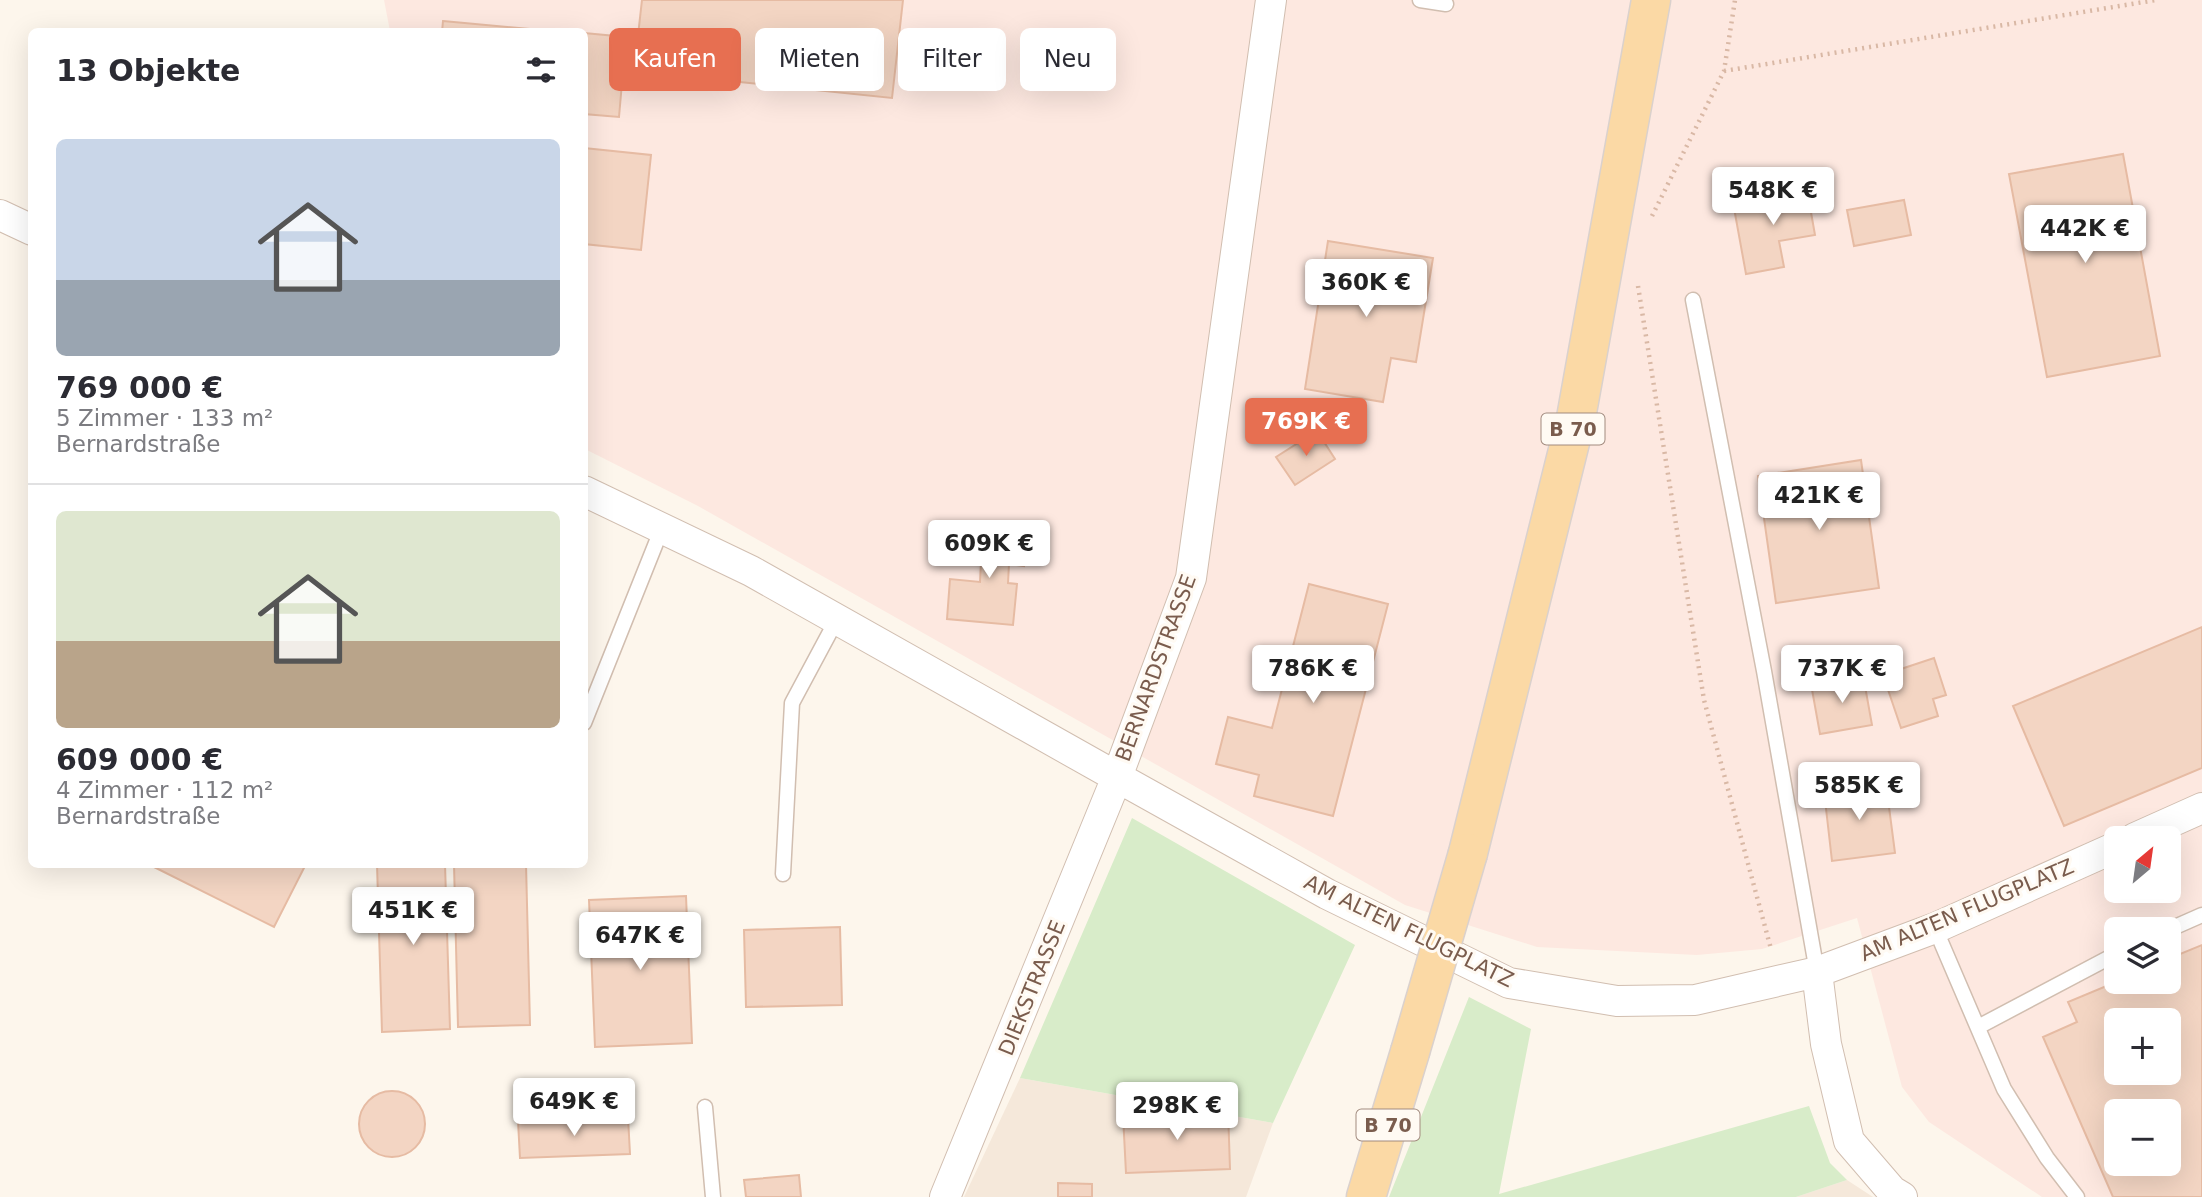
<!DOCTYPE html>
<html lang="de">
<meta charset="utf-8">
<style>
:root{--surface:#fff;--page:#f2f2f3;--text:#2b2b33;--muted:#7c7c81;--line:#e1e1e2;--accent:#e76f51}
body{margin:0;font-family:"DejaVu Sans",sans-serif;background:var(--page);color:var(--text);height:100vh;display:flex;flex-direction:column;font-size:26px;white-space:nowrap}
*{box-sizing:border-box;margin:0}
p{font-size:23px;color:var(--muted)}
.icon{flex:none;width:38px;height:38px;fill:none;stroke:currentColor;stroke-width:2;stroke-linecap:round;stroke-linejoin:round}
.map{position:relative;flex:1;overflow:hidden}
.panel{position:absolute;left:28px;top:28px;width:560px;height:840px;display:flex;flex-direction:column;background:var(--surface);border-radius:10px;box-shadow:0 7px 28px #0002}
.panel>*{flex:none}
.banner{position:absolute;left:609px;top:28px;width:665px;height:63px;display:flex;gap:14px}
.needle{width:46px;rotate:29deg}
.tools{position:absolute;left:2104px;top:826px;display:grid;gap:14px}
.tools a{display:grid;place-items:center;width:77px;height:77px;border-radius:10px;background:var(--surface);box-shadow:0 7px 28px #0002;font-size:35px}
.price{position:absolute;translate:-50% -60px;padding:0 16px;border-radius:7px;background:#fff;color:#222;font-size:23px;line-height:46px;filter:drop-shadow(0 2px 4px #0008)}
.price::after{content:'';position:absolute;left:50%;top:42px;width:21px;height:16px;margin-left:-10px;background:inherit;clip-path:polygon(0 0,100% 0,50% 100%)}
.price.on{background:var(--accent);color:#fff}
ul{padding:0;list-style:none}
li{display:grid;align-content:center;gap:14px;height:371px;padding:0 28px}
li+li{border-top:2px solid var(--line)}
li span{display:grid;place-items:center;height:217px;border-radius:10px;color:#555}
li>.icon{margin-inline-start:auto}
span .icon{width:126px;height:126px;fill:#fffc;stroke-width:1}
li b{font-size:30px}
h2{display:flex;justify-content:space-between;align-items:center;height:84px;padding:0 28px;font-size:30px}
.tag{padding:0 24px;border-radius:10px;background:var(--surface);box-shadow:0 7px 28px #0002;font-size:24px;line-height:63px}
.tag.on{background:var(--accent);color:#fff}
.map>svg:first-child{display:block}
</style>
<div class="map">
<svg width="2202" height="1197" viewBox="0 0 2202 1197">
<rect width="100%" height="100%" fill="#fdf6ec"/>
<!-- residential -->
<path fill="#f5e8da" d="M 1020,1078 L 1273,1123 L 1246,1197 L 964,1197 Z
M 1847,1180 L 1873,1197 L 1796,1197 Z"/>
<!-- commercial -->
<path fill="#fde8e0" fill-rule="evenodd" d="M 384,0 L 2202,0 L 2202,1197 L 2042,1197 L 1929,1122 L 1902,1087 L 1857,918 L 1762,949 L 1697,955 L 1537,947 L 1405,905 L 698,506 L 585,449 L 584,32 L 390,31 ZM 2116,838 L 2168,838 L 2168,891 L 2116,891 ZM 2116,929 L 2168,929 L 2168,982 L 2116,982 ZM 2116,1020 L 2168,1020 L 2168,1073 L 2116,1073 ZM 2116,1111 L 2168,1111 L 2168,1164 L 2116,1164 Z"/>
<!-- green -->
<path fill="#d8ecc9" d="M 1132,818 L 1355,945 L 1273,1123 L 1020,1078 Z
M 1469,997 L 1531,1029 L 1499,1194 L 1809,1106 L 1830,1163 L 1847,1180 L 1796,1197 L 1389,1197 Z"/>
<!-- building -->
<path fill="#f3d5c3" stroke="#e6bba3" stroke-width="2" fill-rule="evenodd" d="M 642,0 L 903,0 L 892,98 L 634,71 Z
M 443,21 L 563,32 L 442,32 Z
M 584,33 L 626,37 L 619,117 L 584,114 Z
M 584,148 L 651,155 L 641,250 L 584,244 Z
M 2123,154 L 2160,356 L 2047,377 L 2009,174 Z
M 1806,184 L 1815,235 L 1779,241 L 1784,267 L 1746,274 L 1734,208 L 1771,201 L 1770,191 Z
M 1904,200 L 1911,235 L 1854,246 L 1847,210 Z
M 1328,241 L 1433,258 L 1416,362 L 1391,358 L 1383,402 L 1305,389 Z
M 1317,431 L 1335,459 L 1295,485 L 1276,457 Z
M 1861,460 L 1879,588 L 1776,603 L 1758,476 Z
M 975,529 L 1027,534 L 1024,566 L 1009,564 L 1008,583 L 1017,584 L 1013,625 L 947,619 L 950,579 L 980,582 L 981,561 L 973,560 Z
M 1309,584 L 1388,604 L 1333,816 L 1254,796 L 1259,775 L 1216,764 L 1228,717 L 1272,728 Z
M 2202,627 L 2202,768 L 2064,826 L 2013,706 Z
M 1934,658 L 1946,695 L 1933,699 L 1938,716 L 1901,728 L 1883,675 Z
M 1863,675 L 1872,725 L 1820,734 L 1811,684 Z
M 1886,784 L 1895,853 L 1832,861 L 1824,791 Z
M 148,864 L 306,864 L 274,927 Z
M 377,864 L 445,864 L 450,1029 L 382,1032 Z
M 454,864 L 526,864 L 530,1025 L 458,1027 Z
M 686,896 L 692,1043 L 595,1047 L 589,900 Z
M 840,927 L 842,1005 L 746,1007 L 744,930 Z
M 2202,945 L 2202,1197 L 2113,1197 L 2043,1037 L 2077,1022 L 2068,1002 L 2116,982 L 2168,982 L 2168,959 ZM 2116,1020 L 2168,1020 L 2168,1073 L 2116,1073 ZM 2116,1111 L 2168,1111 L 2168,1164 L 2116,1164 Z
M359 1124a33 33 0 1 1 66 0a33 33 0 1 1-66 0Z
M 1228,1110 L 1230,1169 L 1126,1173 L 1123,1115 Z
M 628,1117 L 630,1154 L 520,1158 L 518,1121 Z
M 799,1175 L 801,1197 L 746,1197 L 744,1180 Z
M 1058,1183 L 1092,1184 L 1092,1197 L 1058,1197 Z"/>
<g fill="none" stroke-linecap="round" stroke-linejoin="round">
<!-- lane casing -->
<g stroke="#d1beb0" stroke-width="17">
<path id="lane" d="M 1420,0 L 1446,4
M 1693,300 L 1764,671 L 1817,972
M 584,723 L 662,528
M 783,874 L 792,703 L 837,619
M 1935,928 L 2004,1089 L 2047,1158 L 2077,1197
M 2168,930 L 2202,915
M 1978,1027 L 2116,954
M 705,1107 L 713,1197"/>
</g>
<!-- street casing -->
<g stroke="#d1beb0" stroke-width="32">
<path id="street" d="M 0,215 L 32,230
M 584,491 L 751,571 L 1117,777 L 1191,578 L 1271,0
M 2135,838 L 2202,808
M 1817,972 L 1826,1044 L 1849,1141 L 1892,1191 L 1902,1197
M 945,1197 L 1117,777 L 1327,894 L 1509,983 L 1617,1001 L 1695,1000 L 1817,972 L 1935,928 L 2116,847"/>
</g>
<!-- primary casing -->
<g stroke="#dad1cd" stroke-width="41">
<path id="primary" d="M 1468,853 L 1576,418 L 1651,0
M 1366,1197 L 1410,1052"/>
</g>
<!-- path -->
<path stroke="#d9b8a5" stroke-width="4.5" stroke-dasharray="2 5" stroke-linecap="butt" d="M 1724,71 L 2156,0
M 1652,216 L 1724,71 L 1735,0
M 1638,286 L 1704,700 L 1771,949"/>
<!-- lane -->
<use href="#lane" stroke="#fff" stroke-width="14"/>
<!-- street -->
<use href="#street" stroke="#fff" stroke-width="30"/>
<!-- primary -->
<use href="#primary" stroke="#fbd9a5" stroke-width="38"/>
<!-- primary-bridge casing -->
<g stroke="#dad1cd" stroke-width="41" stroke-linecap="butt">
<path id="primary-bridge" d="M 1410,1052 L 1468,853"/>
</g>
<!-- primary-bridge -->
<use href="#primary-bridge" stroke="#fbd9a5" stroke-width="38"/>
</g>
<g text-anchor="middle" stroke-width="6" stroke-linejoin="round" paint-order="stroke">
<!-- shield labels -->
<g fill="#fffaf3" stroke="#a28b7f" stroke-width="2">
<rect x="1541.5" y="413.5" width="63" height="31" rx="5"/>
<rect x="1356.5" y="1109.5" width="63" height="31" rx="5"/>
</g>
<g font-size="19" font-weight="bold" fill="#7a5c4d">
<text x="1573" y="436">B 70</text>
<text x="1388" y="1132">B 70</text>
</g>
<!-- street labels -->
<g font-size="21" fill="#7a5c4d" stroke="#fffaf3">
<text transform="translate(1156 668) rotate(-70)" y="7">BERNARDSTRASSE</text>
<text transform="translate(1967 910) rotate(-23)" y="7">AM ALTEN FLUGPLATZ</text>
<text transform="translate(1409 931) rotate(26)" y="7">AM ALTEN FLUGPLATZ</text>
<text transform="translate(1032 988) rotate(-68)" y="7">DIEKSTRASSE</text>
</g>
</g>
</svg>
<div class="tools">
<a><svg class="needle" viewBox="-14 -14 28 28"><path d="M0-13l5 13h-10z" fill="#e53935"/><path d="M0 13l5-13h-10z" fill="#7c7c81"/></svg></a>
<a><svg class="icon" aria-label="layers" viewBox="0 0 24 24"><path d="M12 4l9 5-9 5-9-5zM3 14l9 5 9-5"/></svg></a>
<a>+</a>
<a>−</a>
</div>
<b class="price" style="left:1773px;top:227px">548K €</b>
<b class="price" style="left:2085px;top:265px">442K €</b>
<b class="price" style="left:1366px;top:319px">360K €</b>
<b class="price on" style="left:1306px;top:458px">769K €</b>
<b class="price" style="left:1819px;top:532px">421K €</b>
<b class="price" style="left:989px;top:580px">609K €</b>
<b class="price" style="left:1313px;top:705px">786K €</b>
<b class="price" style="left:1842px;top:705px">737K €</b>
<b class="price" style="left:1859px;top:822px">585K €</b>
<b class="price" style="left:413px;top:947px">451K €</b>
<b class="price" style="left:640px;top:972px">647K €</b>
<b class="price" style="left:574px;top:1138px">649K €</b>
<b class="price" style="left:1177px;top:1142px">298K €</b>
<div class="banner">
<a class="tag on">Kaufen</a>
<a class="tag">Mieten</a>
<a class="tag">Filter</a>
<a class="tag">Neu</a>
</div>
<section class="panel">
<h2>13 Objekte<svg class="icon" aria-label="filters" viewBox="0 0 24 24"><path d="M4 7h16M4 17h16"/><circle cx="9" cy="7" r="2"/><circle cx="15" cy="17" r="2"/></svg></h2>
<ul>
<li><span style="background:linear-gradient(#c9d6e8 65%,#9aa5b1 0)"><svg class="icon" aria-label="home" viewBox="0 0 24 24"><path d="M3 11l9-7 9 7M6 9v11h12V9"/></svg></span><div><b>769 000 €</b><p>5 Zimmer · 133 m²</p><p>Bernardstraße</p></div></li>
<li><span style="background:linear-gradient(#dfe7d0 60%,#b9a48a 0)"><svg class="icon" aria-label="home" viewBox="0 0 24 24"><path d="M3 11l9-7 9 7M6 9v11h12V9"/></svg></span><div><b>609 000 €</b><p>4 Zimmer · 112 m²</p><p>Bernardstraße</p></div></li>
</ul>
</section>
</div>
